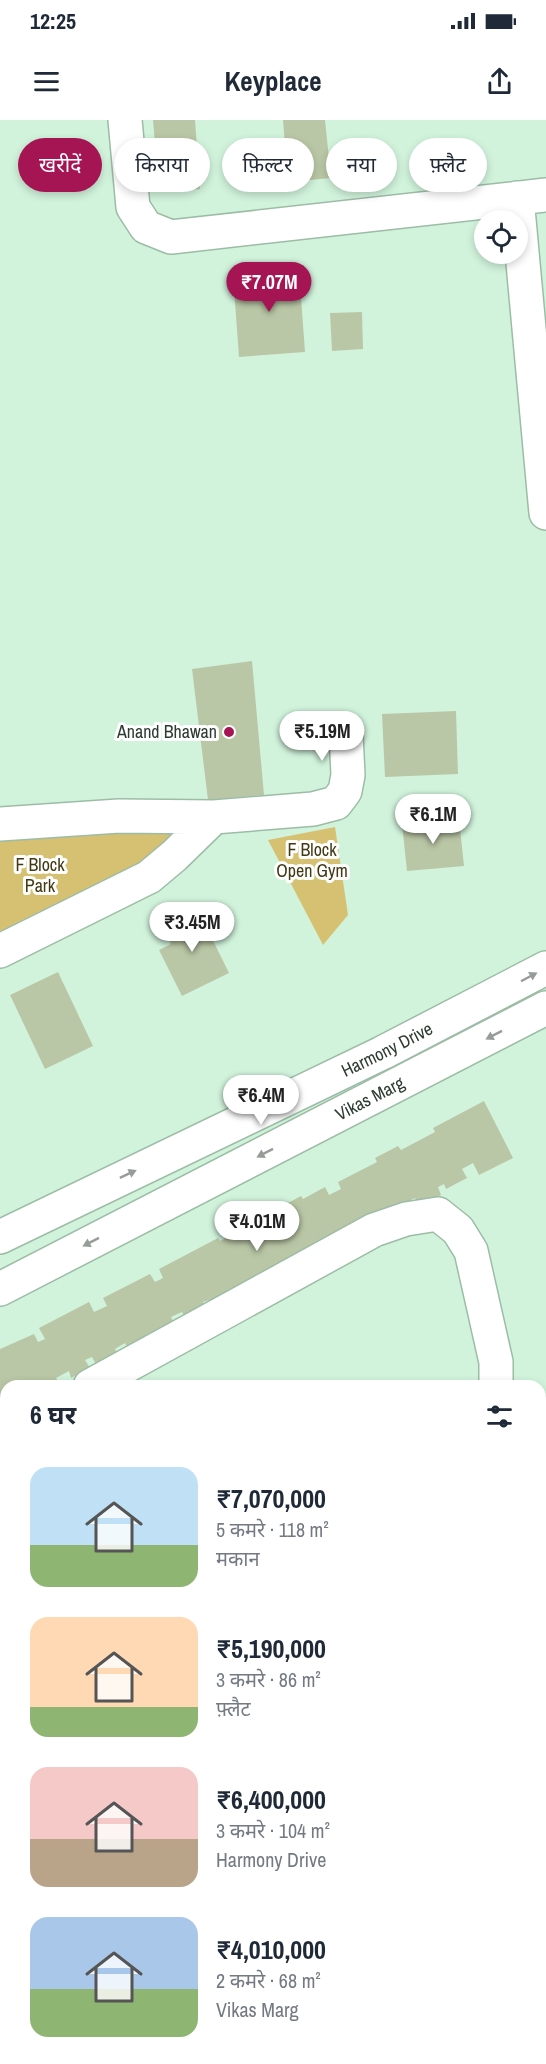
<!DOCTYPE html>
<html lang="hi">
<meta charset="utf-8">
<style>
:root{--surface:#fff;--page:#f6f6f7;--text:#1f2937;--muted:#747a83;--accent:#a51453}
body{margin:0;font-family:"Archivo Narrow","Noto Sans Devanagari",sans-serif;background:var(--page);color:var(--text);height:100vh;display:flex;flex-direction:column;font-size:22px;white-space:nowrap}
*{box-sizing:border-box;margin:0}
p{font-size:20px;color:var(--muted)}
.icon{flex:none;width:33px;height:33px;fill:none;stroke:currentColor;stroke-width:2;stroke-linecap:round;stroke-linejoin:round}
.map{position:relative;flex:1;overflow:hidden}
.panel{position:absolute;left:0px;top:1260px;width:546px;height:684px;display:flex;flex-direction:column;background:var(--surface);border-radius:18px 18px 0 0;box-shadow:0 3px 9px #0003}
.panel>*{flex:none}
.hud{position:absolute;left:18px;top:18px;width:510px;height:54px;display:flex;gap:12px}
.buttons{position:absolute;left:474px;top:90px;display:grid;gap:12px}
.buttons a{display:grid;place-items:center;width:54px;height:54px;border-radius:50%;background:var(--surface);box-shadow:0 3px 9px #0003;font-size:30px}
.price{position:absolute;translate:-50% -51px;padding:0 14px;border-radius:21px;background:#fff;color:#222;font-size:20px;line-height:39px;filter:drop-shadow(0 2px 3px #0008)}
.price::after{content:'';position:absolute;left:50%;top:36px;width:18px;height:14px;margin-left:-9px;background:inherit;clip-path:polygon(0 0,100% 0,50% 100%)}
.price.current{background:var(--accent);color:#fff}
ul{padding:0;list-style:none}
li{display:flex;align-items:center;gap:18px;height:150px;padding:0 30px}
li span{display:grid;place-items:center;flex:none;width:168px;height:120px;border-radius:18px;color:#555}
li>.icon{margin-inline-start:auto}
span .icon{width:72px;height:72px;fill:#fffc;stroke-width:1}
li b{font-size:26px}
h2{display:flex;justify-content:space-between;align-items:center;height:72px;padding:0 30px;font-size:26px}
.chip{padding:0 21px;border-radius:27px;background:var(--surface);box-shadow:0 3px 9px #0003;font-size:21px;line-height:54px}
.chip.current{background:var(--accent);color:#fff}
.status{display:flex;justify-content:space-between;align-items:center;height:42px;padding:0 30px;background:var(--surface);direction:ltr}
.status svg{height:16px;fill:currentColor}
header{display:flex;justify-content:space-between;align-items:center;height:78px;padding:0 30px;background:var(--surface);font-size:27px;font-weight:700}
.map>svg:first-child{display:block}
</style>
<div class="status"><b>12:25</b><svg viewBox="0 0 49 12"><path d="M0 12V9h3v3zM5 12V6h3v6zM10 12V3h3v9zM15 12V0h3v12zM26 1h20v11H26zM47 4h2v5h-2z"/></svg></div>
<header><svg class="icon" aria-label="menu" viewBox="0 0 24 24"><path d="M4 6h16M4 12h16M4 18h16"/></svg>Keyplace<svg class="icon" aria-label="share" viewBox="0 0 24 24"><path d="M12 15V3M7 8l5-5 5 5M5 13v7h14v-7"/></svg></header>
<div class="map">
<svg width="546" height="1944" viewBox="0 0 546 1944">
<rect width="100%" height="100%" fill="#d1f3dc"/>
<!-- green -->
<path fill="#d6c173" d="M 191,707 L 148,747 L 0,820 L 0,719 Z
M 335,707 L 348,795 L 323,825 L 268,720 Z"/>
<!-- building -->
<path fill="#bac7a6" d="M 153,0 L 195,0 L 200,69 L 159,72 Z
M 283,0 L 325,0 L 331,58 L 288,62 Z
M 299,150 L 305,232 L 239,237 L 233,155 Z
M 362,192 L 363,229 L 332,231 L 330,193 Z
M 252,541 L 264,675 L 208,680 L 192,549 Z
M 456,591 L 458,654 L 385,657 L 382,594 Z
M 459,699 L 464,746 L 407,751 L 402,704 Z
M 197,788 L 229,853 L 182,876 L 159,830 L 171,824 L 162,806 Z
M 58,852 L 93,926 L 45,949 L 10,875 Z
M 484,981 L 513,1038 L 479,1055 L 473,1043 L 462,1049 L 467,1058 L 446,1069 L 444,1064 L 438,1067 L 441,1075 L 419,1086 L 415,1078 L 407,1082 L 412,1090 L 213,1188 L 209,1180 L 203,1182 L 208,1191 L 187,1202 L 182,1192 L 171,1197 L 176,1207 L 155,1218 L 152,1212 L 146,1215 L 147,1219 L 128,1229 L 125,1223 L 115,1229 L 119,1237 L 98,1248 L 92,1237 L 85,1240 L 90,1248 L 71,1258 L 69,1251 L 56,1258 L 61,1266 L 6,1266 L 6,1288 L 1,1291 L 4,1297 L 0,1299 L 0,1229 L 34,1214 L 38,1222 L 45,1219 L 39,1208 L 89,1182 L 94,1192 L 107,1186 L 103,1178 L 150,1154 L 155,1162 L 163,1158 L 159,1149 L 218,1118 L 220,1121 L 266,1097 L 270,1104 L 277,1100 L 273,1091 L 301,1076 L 303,1079 L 325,1067 L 329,1075 L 341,1069 L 338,1062 L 377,1042 L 375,1038 L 398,1026 L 401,1030 L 435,1012 L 433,1008 Z
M 6,1368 L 6,1458 L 3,1459 L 3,1469 L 6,1469 L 6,1593 L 0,1593 L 0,1369 Z
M 6,1826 L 6,1888 L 0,1889 L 0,1827 Z"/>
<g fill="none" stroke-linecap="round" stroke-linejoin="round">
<!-- minor casing -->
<g stroke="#9cbca6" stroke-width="36">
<path id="minor" d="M 125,0 L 133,87 L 146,107 L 171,117 L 546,75
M 517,78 L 546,393
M 0,704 L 119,696 L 214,697 L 313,689 L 336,683 L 345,671 L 348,655 L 346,614
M 0,831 L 149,757 L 174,736 L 214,697
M 90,1266 L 374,1110 L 406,1099 L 438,1094 L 458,1110 L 471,1131 L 496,1242 L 496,1266
M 0,1315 L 6,1312
M 0,1622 L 6,1622
M 540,1909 L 545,1909
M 418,1938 L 418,1944"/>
</g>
<!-- major casing -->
<g stroke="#9cbca6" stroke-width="36">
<g id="major">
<path id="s1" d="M 0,1117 L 382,933 L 546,848"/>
<path id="s2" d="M 0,1169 L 546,888"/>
</g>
</g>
<!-- minor -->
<use href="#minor" stroke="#fff" stroke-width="33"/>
<!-- major -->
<use href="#major" stroke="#fff" stroke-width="33"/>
</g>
<!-- one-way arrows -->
<defs><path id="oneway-solid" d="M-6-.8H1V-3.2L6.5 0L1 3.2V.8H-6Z" transform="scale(1.5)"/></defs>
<g fill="#969d98">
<use href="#oneway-solid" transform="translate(529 857) rotate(-28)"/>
<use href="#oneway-solid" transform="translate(494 915) rotate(153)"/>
<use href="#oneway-solid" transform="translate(265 1033) rotate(153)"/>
<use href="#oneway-solid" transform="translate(128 1054) rotate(-25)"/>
<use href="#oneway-solid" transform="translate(91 1122) rotate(153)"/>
</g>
<!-- markers -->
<circle fill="#a51453" stroke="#fff" stroke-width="2" cx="229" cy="612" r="6"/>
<g text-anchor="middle" stroke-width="6" stroke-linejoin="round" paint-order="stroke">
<!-- poi labels -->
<g font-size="18" fill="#2d3b32" stroke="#fff" text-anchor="end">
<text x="217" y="618">Anand Bhawan</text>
</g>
<!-- park labels -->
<g font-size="18" fill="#423813" stroke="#fff">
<text x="312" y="736">F Block<tspan x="312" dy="21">Open Gym</tspan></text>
<text x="40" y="751">F Block<tspan x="40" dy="21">Park</tspan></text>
</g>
<!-- street labels -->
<g font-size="18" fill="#2d3b32" stroke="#fff">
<text dy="6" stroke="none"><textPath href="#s1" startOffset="430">Harmony Drive</textPath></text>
<text dy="6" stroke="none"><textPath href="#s2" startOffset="416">Vikas Marg</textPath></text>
</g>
</g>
</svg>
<div class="buttons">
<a><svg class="icon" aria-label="locate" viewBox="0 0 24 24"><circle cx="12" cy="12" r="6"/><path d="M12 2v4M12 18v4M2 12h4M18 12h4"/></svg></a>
</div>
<b class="price current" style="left:269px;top:193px">₹7.07M</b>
<b class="price" style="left:322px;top:642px">₹5.19M</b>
<b class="price" style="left:433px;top:725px">₹6.1M</b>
<b class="price" style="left:192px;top:833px">₹3.45M</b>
<b class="price" style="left:261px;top:1006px">₹6.4M</b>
<b class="price" style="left:257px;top:1132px">₹4.01M</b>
<div class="hud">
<a class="chip current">खरीदें</a>
<a class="chip">किराया</a>
<a class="chip">फ़िल्टर</a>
<a class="chip">नया</a>
<a class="chip">फ़्लैट</a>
</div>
<section class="panel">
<h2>6 घर<svg class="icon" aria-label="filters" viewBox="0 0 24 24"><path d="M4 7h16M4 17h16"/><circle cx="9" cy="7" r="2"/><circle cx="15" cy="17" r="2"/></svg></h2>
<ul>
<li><span style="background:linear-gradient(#bfe0f5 65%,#8fb573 0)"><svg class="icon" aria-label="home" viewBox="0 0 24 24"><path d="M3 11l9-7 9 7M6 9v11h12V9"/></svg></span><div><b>₹7,070,000</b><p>5 कमरे · 118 m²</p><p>मकान</p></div></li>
<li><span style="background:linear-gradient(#ffd9b3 75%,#8fb573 0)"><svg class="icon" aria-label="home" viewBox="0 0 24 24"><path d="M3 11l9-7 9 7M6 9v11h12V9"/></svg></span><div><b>₹5,190,000</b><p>3 कमरे · 86 m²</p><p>फ़्लैट</p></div></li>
<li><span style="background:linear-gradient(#f6c9c9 60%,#b9a48a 0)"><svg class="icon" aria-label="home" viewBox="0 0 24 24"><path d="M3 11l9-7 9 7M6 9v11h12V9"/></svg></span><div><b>₹6,400,000</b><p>3 कमरे · 104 m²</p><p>Harmony Drive</p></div></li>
<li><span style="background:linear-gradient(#a9c7e8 60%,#8fb573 0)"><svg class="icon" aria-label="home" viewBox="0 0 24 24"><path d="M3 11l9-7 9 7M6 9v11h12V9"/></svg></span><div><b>₹4,010,000</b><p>2 कमरे · 68 m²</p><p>Vikas Marg</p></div></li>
</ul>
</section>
</div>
